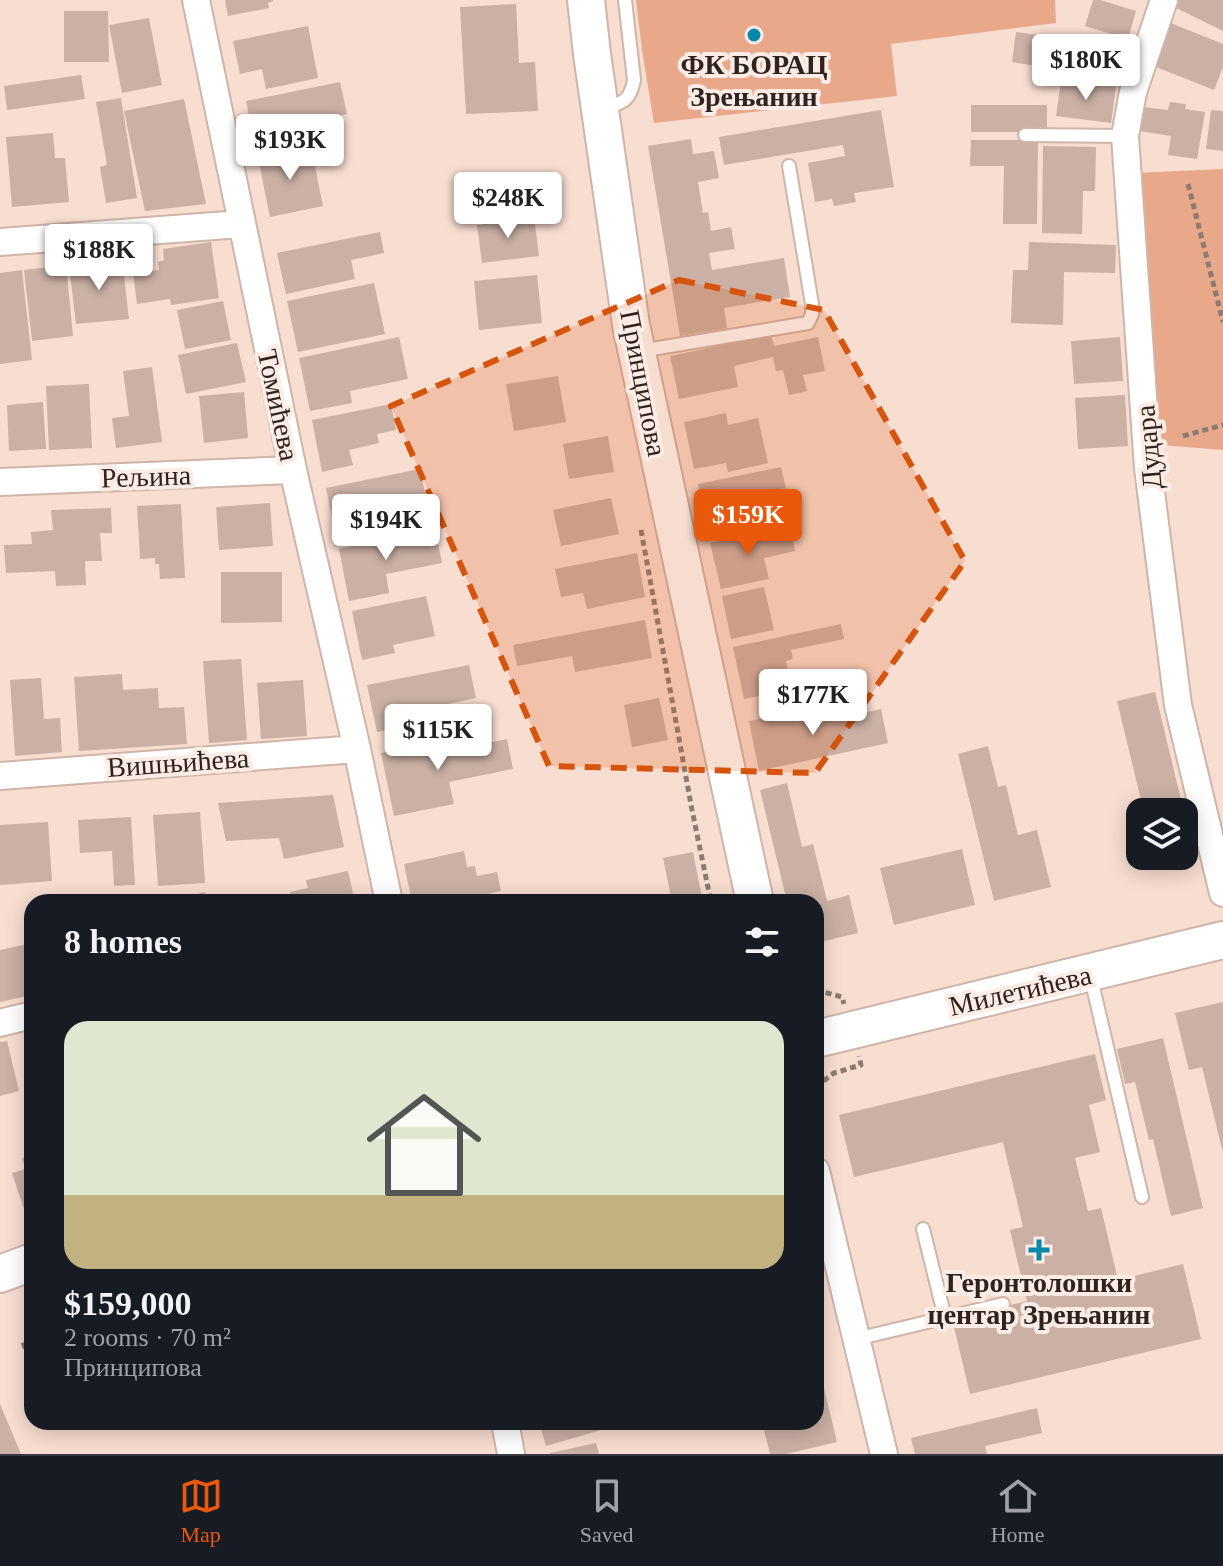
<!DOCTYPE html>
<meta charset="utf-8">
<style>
:root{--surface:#171b24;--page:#20242c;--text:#f1f3f6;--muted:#9ea1a6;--line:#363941;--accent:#ea580c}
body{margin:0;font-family:Georgia,serif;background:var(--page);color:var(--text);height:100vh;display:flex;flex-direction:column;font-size:30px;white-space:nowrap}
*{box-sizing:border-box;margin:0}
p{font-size:26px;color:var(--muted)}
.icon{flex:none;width:44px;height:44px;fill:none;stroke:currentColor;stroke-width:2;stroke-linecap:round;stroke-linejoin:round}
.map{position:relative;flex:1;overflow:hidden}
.panel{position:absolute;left:24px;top:894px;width:800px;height:536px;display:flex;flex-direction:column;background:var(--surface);border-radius:24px;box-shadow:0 4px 20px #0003}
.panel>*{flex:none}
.controls{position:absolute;left:1126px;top:798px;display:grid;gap:16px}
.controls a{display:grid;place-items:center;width:72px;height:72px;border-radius:16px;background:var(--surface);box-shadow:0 4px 20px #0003;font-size:40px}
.price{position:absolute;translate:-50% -68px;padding:0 18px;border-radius:8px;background:#fff;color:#222;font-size:26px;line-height:52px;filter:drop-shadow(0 2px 4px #0008)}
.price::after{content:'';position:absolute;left:50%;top:48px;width:24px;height:18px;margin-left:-12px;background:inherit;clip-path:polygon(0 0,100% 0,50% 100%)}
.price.active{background:var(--accent);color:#fff}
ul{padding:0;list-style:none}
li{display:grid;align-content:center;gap:16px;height:424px;padding:0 40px}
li+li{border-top:2px solid var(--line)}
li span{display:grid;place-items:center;height:248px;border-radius:24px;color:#555}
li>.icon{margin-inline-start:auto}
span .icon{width:144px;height:144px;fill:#fffc;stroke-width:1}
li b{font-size:34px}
h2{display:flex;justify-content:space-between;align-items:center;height:96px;padding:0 40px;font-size:34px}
.menu{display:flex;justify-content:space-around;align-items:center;height:112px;border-top:2px solid var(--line);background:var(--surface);font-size:22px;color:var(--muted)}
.menu a{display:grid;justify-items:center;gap:4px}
.menu .active{color:var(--accent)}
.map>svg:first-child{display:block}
</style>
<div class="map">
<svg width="1223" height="1454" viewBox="0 0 1223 1454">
<rect width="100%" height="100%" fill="#f8ddd1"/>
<!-- green -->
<path fill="#eaa88b" d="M 636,0 L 1055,0 L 1056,23 L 891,44 L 897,96 L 654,123 L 642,50 Z
M 1223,169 L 1223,450 L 1161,445 L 1135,173 Z"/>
<!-- building -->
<path fill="#cab0a5" d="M 225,0 L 273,0 L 273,1 L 268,3 L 269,8 L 228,16 Z
M 1093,0 L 1100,0 L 1136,11 L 1128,39 L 1085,26 Z
M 1172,0 L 1223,0 L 1223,31 L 1170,5 Z
M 516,4 L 519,63 L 535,62 L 538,111 L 466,114 L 460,7 Z
M 64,11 L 108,11 L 109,62 L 64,62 Z
M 149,18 L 162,85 L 122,93 L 109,25 Z
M 1168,22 L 1223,44 L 1223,67 L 1214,90 L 1151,65 Z
M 308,26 L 318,78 L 266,89 L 262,69 L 240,74 L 233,41 Z
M 1016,32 L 1061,38 L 1056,69 L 1012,62 Z
M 1077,34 L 1125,44 L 1119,70 L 1072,59 Z
M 81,75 L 85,99 L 7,110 L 4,86 Z
M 1061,80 L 1116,87 L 1111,123 L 1056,116 Z
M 340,82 L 347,114 L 303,123 L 306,139 L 256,150 L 246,101 Z
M 121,98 L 137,198 L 106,203 L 100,167 L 107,165 L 96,102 Z
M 184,99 L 206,204 L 145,211 L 124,111 Z
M 1170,102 L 1186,104 L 1185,109 L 1205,112 L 1197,159 L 1168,155 L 1171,136 L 1139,131 L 1143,107 L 1168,110 Z
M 971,105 L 1047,105 L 1047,132 L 971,132 Z
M 881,110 L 894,187 L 854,193 L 856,202 L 834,206 L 832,199 L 815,202 L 808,163 L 845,156 L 843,145 L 724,165 L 719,137 Z
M 1211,110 L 1223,111 L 1223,151 L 1206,149 Z
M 53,133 L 55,158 L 65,158 L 69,202 L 12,207 L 6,137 Z
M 691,139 L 693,154 L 714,151 L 719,178 L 698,182 L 703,213 L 708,212 L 711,231 L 731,227 L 735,249 L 709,253 L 712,270 L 784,258 L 790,297 L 724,308 L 727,328 L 680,336 L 648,146 Z
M 971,140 L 1038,140 L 1037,224 L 1003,224 L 1004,166 L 970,166 Z
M 1043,146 L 1096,147 L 1095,191 L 1083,191 L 1082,234 L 1042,233 Z
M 311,147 L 323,206 L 270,217 L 258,158 Z
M 534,217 L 539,256 L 482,263 L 477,225 Z
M 380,232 L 384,253 L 351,260 L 355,279 L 286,294 L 277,253 Z
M 211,242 L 219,298 L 171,305 L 170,299 L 137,304 L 133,274 L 159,270 L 158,262 L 164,260 L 163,249 Z
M 1029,242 L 1116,245 L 1115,273 L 1064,272 L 1063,325 L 1011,323 L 1013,270 L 1028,270 Z
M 122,259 L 129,319 L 76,324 L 69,265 Z
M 66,265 L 73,336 L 32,341 L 24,270 Z
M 22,270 L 32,360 L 0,364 L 0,273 Z
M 537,275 L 542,323 L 479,330 L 474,281 Z
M 374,283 L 385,334 L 298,352 L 287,301 Z
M 223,301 L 231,340 L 185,349 L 177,310 Z
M 771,335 L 774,346 L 818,337 L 825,371 L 803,375 L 807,391 L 789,395 L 783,370 L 776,371 L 773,357 L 734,366 L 738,387 L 679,399 L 670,356 Z
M 399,337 L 408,379 L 350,391 L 352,403 L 310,411 L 299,358 Z
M 1120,337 L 1123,381 L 1074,384 L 1071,341 Z
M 237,343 L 246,382 L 186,394 L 178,355 Z
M 152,367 L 162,442 L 116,448 L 112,418 L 129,416 L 123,371 Z
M 558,376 L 566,422 L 514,431 L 506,384 Z
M 89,384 L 92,448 L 49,450 L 46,386 Z
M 244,392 L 248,438 L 204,443 L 199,396 Z
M 1125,395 L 1128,446 L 1078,449 L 1075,398 Z
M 43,402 L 46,449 L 9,451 L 7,405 Z
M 391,404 L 396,430 L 377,434 L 379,443 L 349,450 L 353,465 L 322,472 L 312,420 Z
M 726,413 L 728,425 L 758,418 L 768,463 L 728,472 L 726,463 L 694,469 L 684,422 Z
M 608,436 L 614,472 L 569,479 L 563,444 Z
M 781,467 L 786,488 L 751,495 L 754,512 L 736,516 L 737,523 L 708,529 L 698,484 Z
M 420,469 L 431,522 L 337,541 L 326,488 Z
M 611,498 L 619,534 L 561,546 L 553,510 Z
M 270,503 L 273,546 L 219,550 L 216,507 Z
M 181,504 L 185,578 L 160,579 L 159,564 L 155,564 L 155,558 L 140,559 L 137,506 Z
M 111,508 L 112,533 L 100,533 L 102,561 L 85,561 L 86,585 L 56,586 L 55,571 L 6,573 L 4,545 L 32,544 L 31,532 L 53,530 L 51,510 Z
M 435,529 L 442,563 L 386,574 L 389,593 L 349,601 L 339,549 Z
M 791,531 L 795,551 L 764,558 L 769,579 L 721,589 L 710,543 L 759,533 L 760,538 Z
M 637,553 L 645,597 L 587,609 L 583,593 L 561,597 L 555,569 Z
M 221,572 L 282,572 L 282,622 L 221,623 Z
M 764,587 L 774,630 L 731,639 L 722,596 Z
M 426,596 L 435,636 L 393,645 L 395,653 L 362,660 L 352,611 Z
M 645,620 L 652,658 L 575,672 L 572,656 L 517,666 L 513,645 Z
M 841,624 L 844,639 L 791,650 L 793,659 L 786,661 L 792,689 L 744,699 L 733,647 Z
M 241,659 L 247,740 L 209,743 L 203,661 Z
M 469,665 L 476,698 L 434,707 L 438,727 L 410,733 L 408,726 L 377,732 L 367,685 Z
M 122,674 L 123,690 L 158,688 L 159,708 L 184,707 L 187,744 L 79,751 L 74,677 Z
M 41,678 L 44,719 L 60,718 L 62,752 L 15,756 L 10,680 Z
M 303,680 L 307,736 L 261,739 L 257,683 Z
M 1155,692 L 1184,812 L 1144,812 L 1117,701 Z
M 659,698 L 668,740 L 632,747 L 624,705 Z
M 809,708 L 812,724 L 881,709 L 888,743 L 759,771 L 749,721 Z
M 507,739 L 513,769 L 449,782 L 454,804 L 394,816 L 381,753 L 441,741 L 443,752 Z
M 988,746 L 998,787 L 1006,785 L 1018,835 L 1037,830 L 1051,887 L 994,901 L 958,754 Z
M 787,783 L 802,847 L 813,844 L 827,901 L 849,895 L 858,933 L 816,943 L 816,902 L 787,902 L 760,790 Z
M 333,795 L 344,847 L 284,859 L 279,838 L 226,841 L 218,803 Z
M 200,812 L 205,883 L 158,886 L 153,815 Z
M 1140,815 L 1140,856 L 1175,857 L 1139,866 L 1128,818 Z
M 131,817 L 135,885 L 114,886 L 112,851 L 80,853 L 78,820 Z
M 1184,818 L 1193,853 L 1184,855 Z
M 48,822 L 52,881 L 0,885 L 0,825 Z
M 962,849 L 975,905 L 894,925 L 880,868 Z
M 464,851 L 467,867 L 475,866 L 477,876 L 497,872 L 501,891 L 450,902 L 412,902 L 404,864 Z
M 693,852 L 703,902 L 672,902 L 663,858 Z
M 348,871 L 355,902 L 292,902 L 290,892 L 308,888 L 306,880 Z
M 205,892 L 207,902 L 168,902 L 167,901 Z
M 32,943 L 32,995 L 0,1002 L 0,950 Z
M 1223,1002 L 1223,1149 L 1222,1149 L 1202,1067 L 1189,1070 L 1175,1013 Z
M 1163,1038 L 1203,1208 L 1171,1216 L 1153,1139 L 1149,1140 L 1135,1082 L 1125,1084 L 1117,1049 Z
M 7,1041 L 19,1091 L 0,1096 L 0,1042 Z
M 1095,1054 L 1106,1100 L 1089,1105 L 1100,1152 L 1075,1158 L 1088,1211 L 1101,1208 L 1118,1280 L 1183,1264 L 1201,1339 L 970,1394 L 952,1319 L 1027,1301 L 1010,1230 L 1023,1227 L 1003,1142 L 854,1177 L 839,1115 Z
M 32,1155 L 32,1206 L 24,1209 L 12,1173 L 25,1169 L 22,1158 Z
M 823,1384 L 837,1442 L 786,1454 L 770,1454 L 762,1422 L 816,1422 L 816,1386 Z
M 0,1404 L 21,1454 L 0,1454 Z
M 1037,1408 L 1042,1433 L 985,1446 L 987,1454 L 915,1454 L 911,1438 Z
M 539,1422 L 624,1422 L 625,1423 L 546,1446 Z
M 596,1443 L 599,1454 L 550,1454 L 550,1453 Z"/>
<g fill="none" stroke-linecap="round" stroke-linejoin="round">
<!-- lane casing -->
<g stroke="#cfb5a9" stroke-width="16">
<path id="lane" d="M 602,109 C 622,103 630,102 634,80 L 625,0
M 1025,135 L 1125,136
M 640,351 L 808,323 L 812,314 L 812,304 L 789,166
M 1090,974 L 1142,1197
M 923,1229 L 945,1318
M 856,1339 L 1003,1304"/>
</g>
<!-- street casing -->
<g stroke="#cfb5a9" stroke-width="30">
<path id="street" d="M 196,0 L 293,470 L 357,749 L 389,902
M 1164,0 L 1133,92 L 1125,136 L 1148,468 L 1178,705 L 1223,893
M 0,242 L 241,224
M 0,482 L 293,470
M 0,776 L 357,749
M 0,1023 L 32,1015
M 816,1171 L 884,1454
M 505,1422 L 511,1454"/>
</g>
<!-- secondary casing -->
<g stroke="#cfb5a9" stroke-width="40">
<path id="secondary" d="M 586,0 L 592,54 L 631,325 L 755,902
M 816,1039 L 1223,940
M 0,1274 L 32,1262"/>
</g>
<!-- path -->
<path stroke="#8d7b73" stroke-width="5" stroke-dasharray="6 4" stroke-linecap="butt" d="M 1188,184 L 1223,322
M 1183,436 L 1223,425
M 641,530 L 692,810 L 711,902
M 816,990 L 842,997 L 844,1004
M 816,1098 L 818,1085 L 834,1073 L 861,1065 L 859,1056
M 32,1339 L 23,1342 L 32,1367"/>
<!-- lane -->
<use href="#lane" stroke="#fff" stroke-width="12"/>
<!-- street -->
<use href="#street" stroke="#fff" stroke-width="26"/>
<!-- secondary -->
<use href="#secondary" stroke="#fff" stroke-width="36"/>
</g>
<!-- marked area -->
<path fill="#d5540e" fill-opacity="0.2" stroke="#d5540e" stroke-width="6" stroke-dasharray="16 10" stroke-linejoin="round" d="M 679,280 L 824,310 L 965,561 L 815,773 L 549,766 L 391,406 Z"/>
<!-- markers -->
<g fill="#0787aa" stroke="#fdece5" stroke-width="3">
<circle cx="754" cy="35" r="8"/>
<path d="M1035 1238h8v8h8v8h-8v8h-8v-8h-8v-8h8z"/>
</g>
<g text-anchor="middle" stroke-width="8" stroke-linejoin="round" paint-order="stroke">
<!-- poi labels -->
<g font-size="28" font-weight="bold" fill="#2d231f" stroke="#fdece5">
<text x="754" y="74">ФК БОРАЦ<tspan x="754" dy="32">Зрењанин</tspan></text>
<text x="1039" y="1292">Геронтолошки<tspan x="1039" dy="32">центар Зрењанин</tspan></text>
</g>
<!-- street labels -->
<g font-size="28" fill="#2d231f" stroke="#fdece5">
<text transform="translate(644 383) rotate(79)" y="10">Принципова</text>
<text transform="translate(279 405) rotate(78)" y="10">Томићева</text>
<text transform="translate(1148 447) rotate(-95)" y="10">Дудара</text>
<text transform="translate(146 476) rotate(-2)" y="10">Рељина</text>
<text transform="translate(178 762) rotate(-4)" y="10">Вишњићева</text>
<text transform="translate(1020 990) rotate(-13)" y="10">Милетићева</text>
</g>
</g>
</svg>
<div class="controls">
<a><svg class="icon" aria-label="layers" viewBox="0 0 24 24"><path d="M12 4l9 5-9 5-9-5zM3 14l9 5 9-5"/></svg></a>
</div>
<b class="price" style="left:1086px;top:102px">$180K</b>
<b class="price" style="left:290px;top:182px">$193K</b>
<b class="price" style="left:508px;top:240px">$248K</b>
<b class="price" style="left:99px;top:292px">$188K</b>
<b class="price active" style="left:748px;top:557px">$159K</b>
<b class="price" style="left:386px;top:562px">$194K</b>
<b class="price" style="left:813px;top:737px">$177K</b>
<b class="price" style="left:438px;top:772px">$115K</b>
<section class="panel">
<h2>8 homes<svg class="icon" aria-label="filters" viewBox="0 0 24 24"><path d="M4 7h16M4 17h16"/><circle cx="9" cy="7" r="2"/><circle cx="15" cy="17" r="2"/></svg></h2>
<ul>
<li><span style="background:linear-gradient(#dfe7d0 70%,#c2b280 0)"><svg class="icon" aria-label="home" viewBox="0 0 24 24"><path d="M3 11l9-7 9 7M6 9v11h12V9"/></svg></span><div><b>$159,000</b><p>2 rooms · 70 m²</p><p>Принципова</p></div></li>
</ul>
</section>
</div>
<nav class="menu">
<a class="active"><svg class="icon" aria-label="map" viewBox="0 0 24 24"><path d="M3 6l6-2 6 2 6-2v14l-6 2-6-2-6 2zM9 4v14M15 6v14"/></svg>Map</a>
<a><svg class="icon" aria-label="saved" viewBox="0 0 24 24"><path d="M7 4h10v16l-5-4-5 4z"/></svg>Saved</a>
<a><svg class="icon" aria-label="home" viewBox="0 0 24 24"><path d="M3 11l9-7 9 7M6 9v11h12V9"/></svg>Home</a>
</nav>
